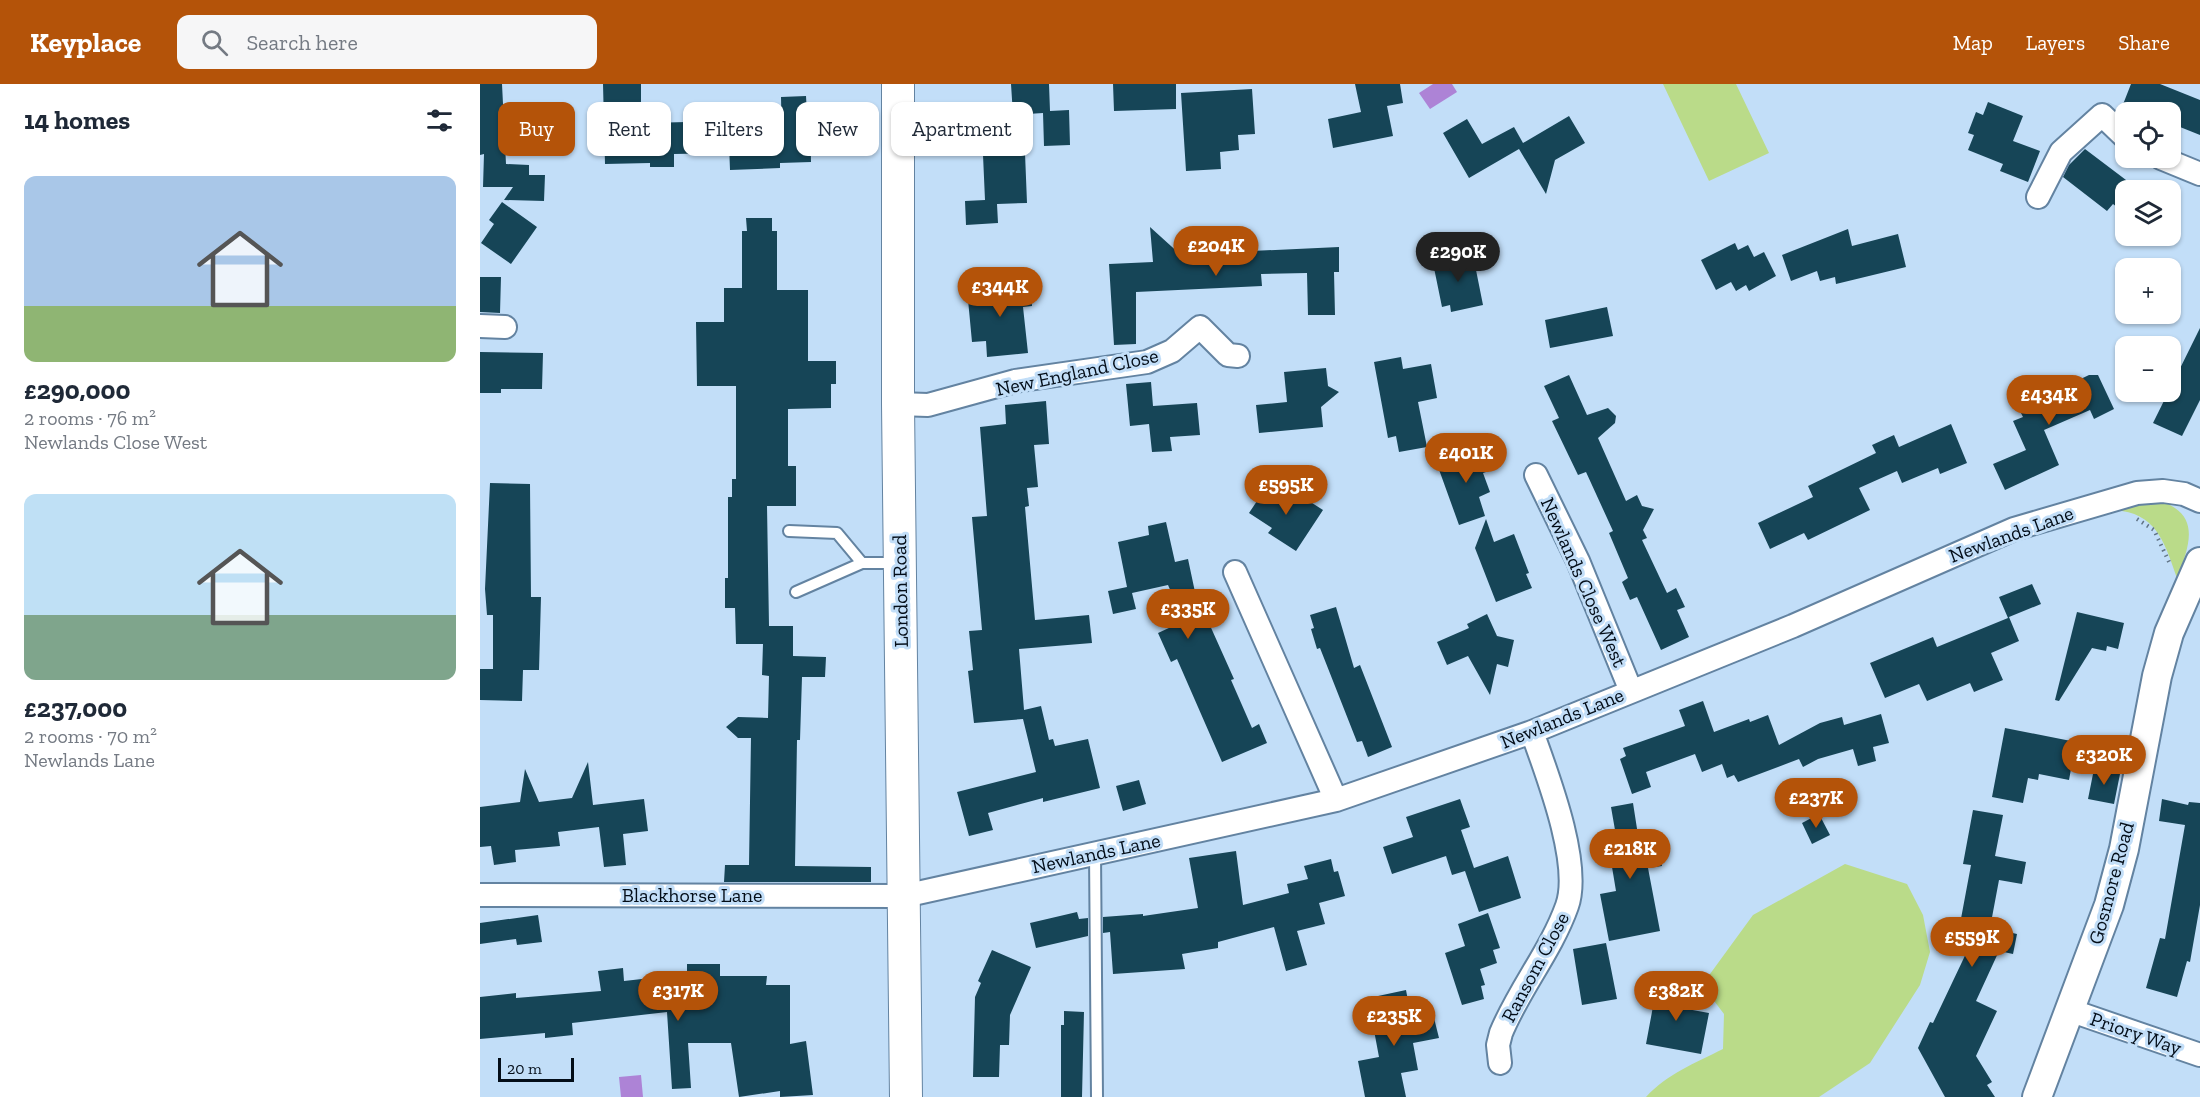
<!DOCTYPE html>
<meta charset="utf-8">
<style>
:root{--surface:#fff;--page:#f6f6f7;--text:#1f2937;--muted:#747a83;--accent:#b45309}
body{margin:0;font-family:"Zilla Slab",serif;background:var(--page);color:var(--text);height:100vh;display:flex;flex-direction:column;font-size:22px;white-space:nowrap}
*{box-sizing:border-box;margin:0}
p{font-size:20px;color:var(--muted)}
.icon{flex:none;width:33px;height:33px;fill:none;stroke:currentColor;stroke-width:2;stroke-linecap:round;stroke-linejoin:round}
.map{position:relative;flex:1;overflow:hidden}
.side{display:flex;flex-direction:column;background:var(--surface);width:480px}
.side>*{flex:none}
.hud{position:absolute;left:18px;top:18px;width:570px;height:54px;display:flex;gap:12px}
.fabs{position:absolute;left:1635px;top:18px;display:grid;gap:12px}
.fabs a{display:grid;place-items:center;width:66px;height:66px;border-radius:12px;background:var(--surface);box-shadow:0 2px 4px #0004;font-size:30px}
.scale{position:absolute;left:18px;bottom:15px;width:76px;box-sizing:border-box;padding-left:6px;border:3px solid #030d18;border-top:0;font-size:16px;line-height:21px;white-space:nowrap;color:#030d18;-webkit-text-stroke:4px #c2def8;paint-order:stroke}
.price{position:absolute;translate:-50% -51px;padding:0 14px;border-radius:21px;background:var(--accent);color:#fff;font-size:20px;line-height:39px;filter:drop-shadow(0 2px 3px #0008)}
.price::after{content:'';position:absolute;left:50%;top:36px;width:18px;height:14px;margin-left:-9px;background:inherit;clip-path:polygon(0 0,100% 0,50% 100%)}
.price.active{background:#222;color:#fff}
ul{padding:0;list-style:none}
li{display:grid;align-content:center;gap:12px;height:318px;padding:0 24px}
li span{display:grid;place-items:center;height:186px;border-radius:12px;color:#555}
li>.icon{margin-inline-start:auto}
span .icon{width:108px;height:108px;fill:#fffc;stroke-width:1}
li b{font-size:26px}
h2{display:flex;justify-content:space-between;align-items:center;height:72px;padding:0 24px;font-size:26px}
.pill{padding:0 21px;border-radius:12px;background:var(--surface);box-shadow:0 2px 4px #0004;font-size:21px;line-height:54px}
.pill.active{background:var(--accent);color:#fff}
header{display:flex;align-items:center;gap:36px;box-sizing:border-box;height:84px;padding:0 30px;background:var(--accent);color:#fff}
header strong{font-size:28px}
nav{display:flex;gap:33px;margin-inline-start:auto;font-size:21px}
.search{width:420px;height:54px;background:var(--page);display:flex;align-items:center;gap:15px;box-sizing:border-box;padding:0 21px;border-radius:12px;color:var(--muted);font-size:22px}
main{display:flex;flex:1;min-height:0}
.map>svg:first-child{display:block}
</style>
<header>
<strong>Keyplace</strong>
<div class="search"><svg class="icon" aria-label="search" viewBox="0 0 24 24"><circle cx="10" cy="10" r="6"/><path d="M15 15l6 6"/></svg>Search here</div>
<nav><a>Map</a><a>Layers</a><a>Share</a></nav>
</header>
<main>
<section class="side">
<h2>14 homes<svg class="icon" aria-label="filters" viewBox="0 0 24 24"><path d="M4 7h16M4 17h16"/><circle cx="9" cy="7" r="2"/><circle cx="15" cy="17" r="2"/></svg></h2>
<ul>
<li><span style="background:linear-gradient(#a9c7e8 70%,#8fb573 0)"><svg class="icon" aria-label="home" viewBox="0 0 24 24"><path d="M3 11l9-7 9 7M6 9v11h12V9"/></svg></span><div><b>£290,000</b><p>2 rooms · 76 m²</p><p>Newlands Close West</p></div></li>
<li><span style="background:linear-gradient(#bfe0f5 65%,#7fa58c 0)"><svg class="icon" aria-label="home" viewBox="0 0 24 24"><path d="M3 11l9-7 9 7M6 9v11h12V9"/></svg></span><div><b>£237,000</b><p>2 rooms · 70 m²</p><p>Newlands Lane</p></div></li>
</ul>
</section>
<div class="map">
<svg width="1720" height="1013" viewBox="0 0 1720 1013">
<rect width="100%" height="100%" fill="#c2def8"/>
<!-- green -->
<path fill="#badb89" d="M 1183,0 L 1256,0 L 1289,69 L 1229,97 Z
M 1680,417 C 1720,430 1711,459 1697,494 C 1686,463 1678,432 1642,427 L 1639,421 Z
M 1365,780 L 1427,800 L 1443,831 L 1450,868 L 1440,901 L 1390,979 L 1339,1013 L 1166,1013 C 1187,990 1215,979 1243,965 L 1244,930 L 1222,901 L 1273,831 Z"/>
<!-- water -->
<path fill="#ad83d6" d="M 953,0 L 972,0 L 977,8 L 950,25 L 939,9 Z
M 161,991 L 163,1013 L 141,1013 L 139,993 Z"/>
<!-- building -->
<path fill="#164557" d="M 0,0 L 22,0 L 26,80 L 49,81 L 49,91 L 65,91 L 64,117 L 24,116 L 33,103 L 3,103 L 4,70 L 0,71 Z
M 123,0 L 161,0 L 161,28 L 168,28 L 168,39 L 245,37 L 246,69 L 194,70 L 194,83 L 170,83 L 170,79 L 125,80 Z
M 531,0 L 569,0 L 570,27 L 589,26 L 590,61 L 564,62 L 563,29 L 533,31 Z
M 633,0 L 696,0 L 696,25 L 634,27 Z
M 875,0 L 920,0 L 923,19 L 907,22 L 913,52 L 853,64 L 848,35 L 881,28 Z
M 1651,0 L 1680,0 L 1720,16 L 1720,51 L 1690,39 L 1690,28 L 1640,28 Z
M 772,5 L 775,50 L 758,51 L 759,66 L 740,68 L 741,85 L 706,87 L 701,9 Z
M 326,12 L 327,30 L 330,30 L 331,78 L 300,79 L 300,84 L 250,86 L 249,60 L 302,59 L 301,13 Z
M 1508,18 L 1543,32 L 1533,57 L 1560,67 L 1548,98 L 1520,87 L 1523,80 L 1488,66 L 1494,51 L 1488,49 L 1496,28 L 1503,31 Z
M 1089,32 L 1105,59 L 1075,76 L 1066,110 L 1039,65 L 989,94 L 963,49 L 987,35 L 1002,60 L 1034,43 L 1043,59 Z
M 1605,65 L 1646,96 L 1646,130 L 1633,120 L 1627,127 L 1583,93 L 1589,81 Z
M 545,69 L 547,119 L 517,120 L 518,139 L 486,141 L 485,117 L 505,116 L 503,71 Z
M 22,118 L 57,143 L 31,180 L 1,159 L 14,140 L 9,136 Z
M 266,134 L 292,134 L 292,147 L 297,147 L 297,206 L 328,206 L 328,277 L 356,277 L 356,300 L 351,300 L 351,324 L 308,325 L 308,382 L 316,382 L 316,422 L 287,422 L 289,542 L 313,542 L 313,572 L 346,573 L 345,593 L 322,593 L 320,656 L 317,656 L 315,782 L 391,783 L 391,798 L 244,798 L 245,781 L 269,781 L 271,654 L 258,654 L 246,643 L 258,633 L 288,634 L 289,592 L 282,591 L 283,560 L 256,560 L 255,524 L 245,524 L 245,494 L 248,494 L 248,413 L 252,413 L 252,395 L 256,395 L 256,302 L 217,302 L 216,238 L 244,238 L 244,204 L 262,204 L 262,147 L 267,147 Z
M 670,143 L 702,172 L 728,148 L 729,169 L 859,163 L 859,188 L 854,188 L 855,231 L 828,231 L 827,189 L 781,190 L 782,202 L 656,208 L 656,260 L 634,261 L 629,180 L 673,178 Z
M 1368,145 L 1372,162 L 1418,150 L 1426,183 L 1356,200 L 1355,193 L 1340,197 L 1337,187 L 1311,197 L 1302,171 Z
M 1255,159 L 1258,166 L 1268,161 L 1274,173 L 1284,168 L 1296,192 L 1269,207 L 1266,201 L 1256,207 L 1251,198 L 1236,206 L 1221,176 Z
M 993,171 L 1003,221 L 971,228 L 970,221 L 962,223 L 953,179 Z
M 0,193 L 21,193 L 20,229 L 0,228 Z
M 550,199 L 552,222 L 543,223 L 548,269 L 507,273 L 506,257 L 492,258 L 487,205 Z
M 1127,223 L 1133,252 L 1070,264 L 1065,236 Z
M 1720,244 L 1720,316 L 1702,352 L 1673,339 Z
M 0,268 L 63,269 L 62,305 L 21,305 L 21,309 L 0,309 Z
M 921,273 L 923,285 L 951,280 L 957,314 L 938,318 L 947,363 L 919,368 L 916,352 L 908,354 L 894,278 Z
M 846,284 L 848,302 L 859,308 L 841,323 L 843,343 L 779,349 L 776,321 L 807,318 L 804,288 Z
M 1089,291 L 1107,331 L 1128,324 L 1136,332 L 1135,339 L 1118,354 L 1146,417 L 1157,411 L 1162,422 L 1174,425 L 1163,446 L 1167,454 L 1162,456 L 1187,509 L 1196,504 L 1205,523 L 1197,526 L 1209,553 L 1181,566 L 1157,513 L 1150,516 L 1142,498 L 1148,494 L 1129,449 L 1133,447 L 1106,388 L 1098,391 L 1072,337 L 1079,334 L 1064,302 Z
M 1609,291 L 1618,291 L 1634,325 L 1614,335 L 1610,326 L 1564,346 L 1579,381 L 1525,406 L 1513,380 L 1546,366 L 1533,337 L 1543,333 L 1536,319 L 1580,300 L 1582,304 Z
M 671,298 L 673,322 L 717,319 L 720,351 L 690,353 L 692,367 L 672,368 L 669,340 L 650,342 L 646,300 Z
M 566,317 L 569,360 L 554,361 L 558,403 L 547,404 L 549,422 L 545,423 L 555,536 L 609,531 L 612,559 L 539,565 L 544,626 L 561,622 L 569,656 L 573,655 L 575,662 L 608,655 L 620,704 L 563,718 L 563,714 L 508,729 L 513,746 L 489,752 L 477,708 L 556,688 L 543,635 L 494,639 L 488,587 L 493,586 L 489,547 L 502,546 L 492,433 L 507,432 L 500,343 L 526,340 L 525,321 Z
M 1471,340 L 1487,379 L 1460,390 L 1458,384 L 1422,399 L 1417,387 L 1379,404 L 1390,426 L 1328,456 L 1324,449 L 1290,465 L 1278,439 L 1333,413 L 1328,402 L 1396,369 L 1392,361 L 1414,351 L 1419,363 Z
M 1001,364 L 1009,387 L 1003,389 L 1010,408 L 999,413 L 1005,432 L 979,441 L 957,380 Z
M 10,399 L 50,400 L 51,513 L 61,513 L 59,586 L 43,586 L 42,617 L 0,616 L 0,585 L 13,585 L 13,531 L 7,531 L 5,505 Z
M 789,399 L 815,416 L 818,410 L 843,426 L 816,467 L 788,449 L 792,444 L 769,429 Z
M 1006,435 L 1014,458 L 1034,450 L 1049,489 L 1046,490 L 1052,504 L 1016,518 L 995,464 Z
M 686,438 L 695,478 L 708,475 L 715,508 L 754,595 L 751,596 L 772,644 L 779,640 L 787,659 L 742,678 L 697,575 L 691,578 L 678,549 L 704,537 L 688,501 L 652,509 L 656,525 L 633,530 L 628,507 L 647,503 L 638,458 L 669,451 L 668,442 Z
M 1552,500 L 1561,520 L 1529,533 L 1539,557 L 1511,569 L 1523,596 L 1494,608 L 1490,599 L 1447,617 L 1439,600 L 1405,614 L 1390,579 L 1453,553 L 1457,563 L 1528,534 L 1519,513 Z
M 856,523 L 874,584 L 880,581 L 912,663 L 888,673 L 882,657 L 877,658 L 840,564 L 837,565 L 831,545 L 834,544 L 830,531 Z
M 1597,528 L 1644,539 L 1638,565 L 1627,562 L 1626,567 L 1612,564 L 1579,617 L 1575,616 Z
M 1007,530 L 1017,552 L 1034,556 L 1028,583 L 1017,580 L 1010,611 L 988,572 L 967,581 L 957,558 L 989,544 L 987,540 Z
M 1223,617 L 1234,648 L 1269,635 L 1270,638 L 1288,631 L 1299,661 L 1340,639 L 1362,633 L 1364,641 L 1401,630 L 1409,659 L 1393,663 L 1396,677 L 1378,682 L 1373,665 L 1338,675 L 1323,683 L 1319,675 L 1258,698 L 1254,691 L 1247,694 L 1242,680 L 1222,688 L 1215,670 L 1166,688 L 1171,703 L 1152,710 L 1140,675 L 1146,672 L 1143,664 L 1205,642 L 1199,626 Z
M 1525,644 L 1596,658 L 1589,696 L 1559,690 L 1558,696 L 1548,694 L 1543,719 L 1512,713 Z
M 108,678 L 113,721 L 164,715 L 168,747 L 143,750 L 146,781 L 124,783 L 119,743 L 78,748 L 80,762 L 35,766 L 36,778 L 14,781 L 11,762 L 0,763 L 0,723 L 40,718 L 45,685 L 59,718 L 92,714 Z
M 1614,685 L 1640,690 L 1634,720 L 1608,715 Z
M 659,696 L 666,720 L 643,727 L 636,702 Z
M 980,715 L 990,743 L 981,746 L 994,784 L 1028,772 L 1041,814 L 999,828 L 985,787 L 972,791 L 966,772 L 912,790 L 903,763 L 933,753 L 926,733 Z
M 1682,715 L 1708,721 L 1709,718 L 1720,719 L 1720,821 L 1710,878 L 1707,877 L 1697,913 L 1666,904 L 1680,854 L 1685,855 L 1705,741 L 1679,737 Z
M 1153,719 L 1160,764 L 1178,760 L 1182,782 L 1168,784 L 1180,847 L 1129,857 L 1120,810 L 1136,807 L 1126,747 L 1135,746 L 1131,723 Z
M 1493,726 L 1523,731 L 1515,772 L 1546,778 L 1542,800 L 1519,796 L 1510,844 L 1537,850 L 1533,870 L 1519,867 L 1496,917 L 1517,927 L 1496,972 L 1512,998 L 1507,1001 L 1515,1013 L 1465,1013 L 1438,964 L 1450,938 L 1453,939 L 1491,859 L 1477,856 L 1491,781 L 1483,780 Z
M 1339,730 L 1350,751 L 1332,760 L 1322,739 Z
M 756,767 L 763,821 L 809,809 L 807,800 L 828,795 L 824,782 L 851,775 L 854,788 L 858,787 L 865,812 L 839,819 L 845,840 L 817,847 L 827,881 L 806,887 L 794,843 L 738,858 L 738,864 L 702,870 L 705,885 L 633,890 L 630,848 L 623,849 L 623,833 L 663,830 L 663,832 L 718,824 L 709,774 Z
M 597,828 L 599,835 L 608,834 L 608,852 L 556,864 L 550,839 Z
M 1008,829 L 1020,864 L 1013,866 L 1017,879 L 1000,885 L 1005,901 L 1001,902 L 1004,915 L 982,921 L 965,869 L 985,862 L 978,840 Z
M 58,831 L 62,858 L 37,861 L 36,855 L 0,860 L 0,839 Z
M 1126,859 L 1137,915 L 1102,921 L 1093,865 Z
M 512,866 L 551,883 L 530,931 L 529,961 L 520,961 L 519,993 L 493,993 L 495,913 L 501,899 L 498,897 Z
M 207,880 L 240,880 L 240,892 L 287,892 L 286,901 L 310,901 L 310,960 L 326,957 L 333,1011 L 300,1013 L 300,1007 L 259,1013 L 251,959 L 208,959 L 211,1004 L 192,1005 L 187,928 L 92,939 L 93,951 L 65,954 L 65,949 L 0,955 L 0,913 L 36,909 L 36,914 L 121,907 L 118,887 L 143,884 L 144,897 L 207,890 Z
M 1177,901 L 1210,907 L 1207,925 L 1229,929 L 1221,970 L 1166,960 Z
M 926,906 L 932,938 L 954,934 L 959,954 L 933,959 L 938,986 L 921,989 L 926,1013 L 885,1013 L 878,977 L 899,973 L 893,941 L 903,939 L 898,912 Z
M 584,927 L 604,928 L 602,1013 L 581,1013 L 581,941 L 584,941 Z"/>
<g fill="none" stroke-linecap="round" stroke-linejoin="round">
<!-- service casing -->
<g stroke="#6383a1" stroke-width="14">
<path id="service" d="M 309,447 L 357,449 L 382,479
M 316,508 L 382,479 L 416,479
M 615,769 L 617,1013"/>
</g>
<!-- minor casing -->
<g stroke="#6383a1" stroke-width="26">
<path id="minor" d="M 1681,74 L 1720,90
M 1558,113 L 1581,68 L 1622,31 L 1646,54
M 0,242 L 25,243
M 418,320 L 448,321 L 535,297 L 667,278 L 692,267 L 720,243 L 748,271 L 758,272
M 1056,391 L 1098,477 L 1151,607
M 755,488 L 856,716
M 0,811 L 424,812 L 856,716 L 1052,648 L 1313,542 L 1534,445 L 1657,409 L 1683,407 L 1704,410 L 1720,417
M 1592,927 L 1720,971
M 1020,979 L 1018,961 L 1021,949 C 1039,905 1071,867 1087,822 C 1102,780 1067,690 1052,648"/>
</g>
<!-- tertiary casing -->
<g stroke="#6383a1" stroke-width="32">
<path id="tertiary" d="M 1557,1013 L 1629,821 L 1644,765 L 1677,592 L 1689,549 L 1720,478"/>
</g>
<!-- secondary casing -->
<g stroke="#6383a1" stroke-width="34">
<path id="secondary" d="M 418,0 L 418,320 L 426,1013"/>
</g>
<!-- path -->
<path stroke="#627587" stroke-width="4" stroke-dasharray="1.5 4.5" stroke-linecap="butt" d="M 1657,435 L 1674,446 L 1690,480"/>
<!-- service -->
<use href="#service" stroke="#fff" stroke-width="10"/>
<!-- minor -->
<use href="#minor" stroke="#fff" stroke-width="22"/>
<!-- tertiary -->
<use href="#tertiary" stroke="#fff" stroke-width="28"/>
<!-- secondary -->
<use href="#secondary" stroke="#fff" stroke-width="32"/>
</g>
<g text-anchor="middle" stroke-width="6" stroke-linejoin="round" paint-order="stroke">
<!-- street labels -->
<g font-size="20" fill="#030d18" stroke="#c2def8">
<text transform="translate(597 288) rotate(-12)" y="7">New England Close</text>
<text transform="translate(1531 450) rotate(-20)" y="7">Newlands Lane</text>
<text transform="translate(1104 498) rotate(66)" y="7">Newlands Close West</text>
<text transform="translate(420 507) rotate(-91)" y="7">London Road</text>
<text transform="translate(1082 634) rotate(-22)" y="7">Newlands Lane</text>
<text transform="translate(616 769) rotate(-12)" y="7">Newlands Lane</text>
<text transform="translate(1631 799) rotate(-75)" y="7">Gosmore Road</text>
<text x="212" y="818">Blackhorse Lane</text>
<text transform="translate(1055 883) rotate(-62)" y="7">Ransom Close</text>
<text transform="translate(1656 949) rotate(19)" y="7">Priory Way</text>
</g>
</g>
</svg>
<div class="fabs">
<a><svg class="icon" aria-label="locate" viewBox="0 0 24 24"><circle cx="12" cy="12" r="6"/><path d="M12 2v4M12 18v4M2 12h4M18 12h4"/></svg></a>
<a><svg class="icon" aria-label="layers" viewBox="0 0 24 24"><path d="M12 4l9 5-9 5-9-5zM3 14l9 5 9-5"/></svg></a>
<a>+</a>
<a>−</a>
</div>
<div class="scale">20 m</div>
<b class="price" style="left:736px;top:193px">£204K</b>
<b class="price active" style="left:978px;top:199px">£290K</b>
<b class="price" style="left:520px;top:234px">£344K</b>
<b class="price" style="left:1569px;top:342px">£434K</b>
<b class="price" style="left:986px;top:400px">£401K</b>
<b class="price" style="left:806px;top:432px">£595K</b>
<b class="price" style="left:708px;top:556px">£335K</b>
<b class="price" style="left:1624px;top:702px">£320K</b>
<b class="price" style="left:1336px;top:745px">£237K</b>
<b class="price" style="left:1150px;top:796px">£218K</b>
<b class="price" style="left:1492px;top:884px">£559K</b>
<b class="price" style="left:198px;top:938px">£317K</b>
<b class="price" style="left:1196px;top:938px">£382K</b>
<b class="price" style="left:914px;top:963px">£235K</b>
<div class="hud">
<a class="pill active">Buy</a>
<a class="pill">Rent</a>
<a class="pill">Filters</a>
<a class="pill">New</a>
<a class="pill">Apartment</a>
</div>
</div>
</main>
